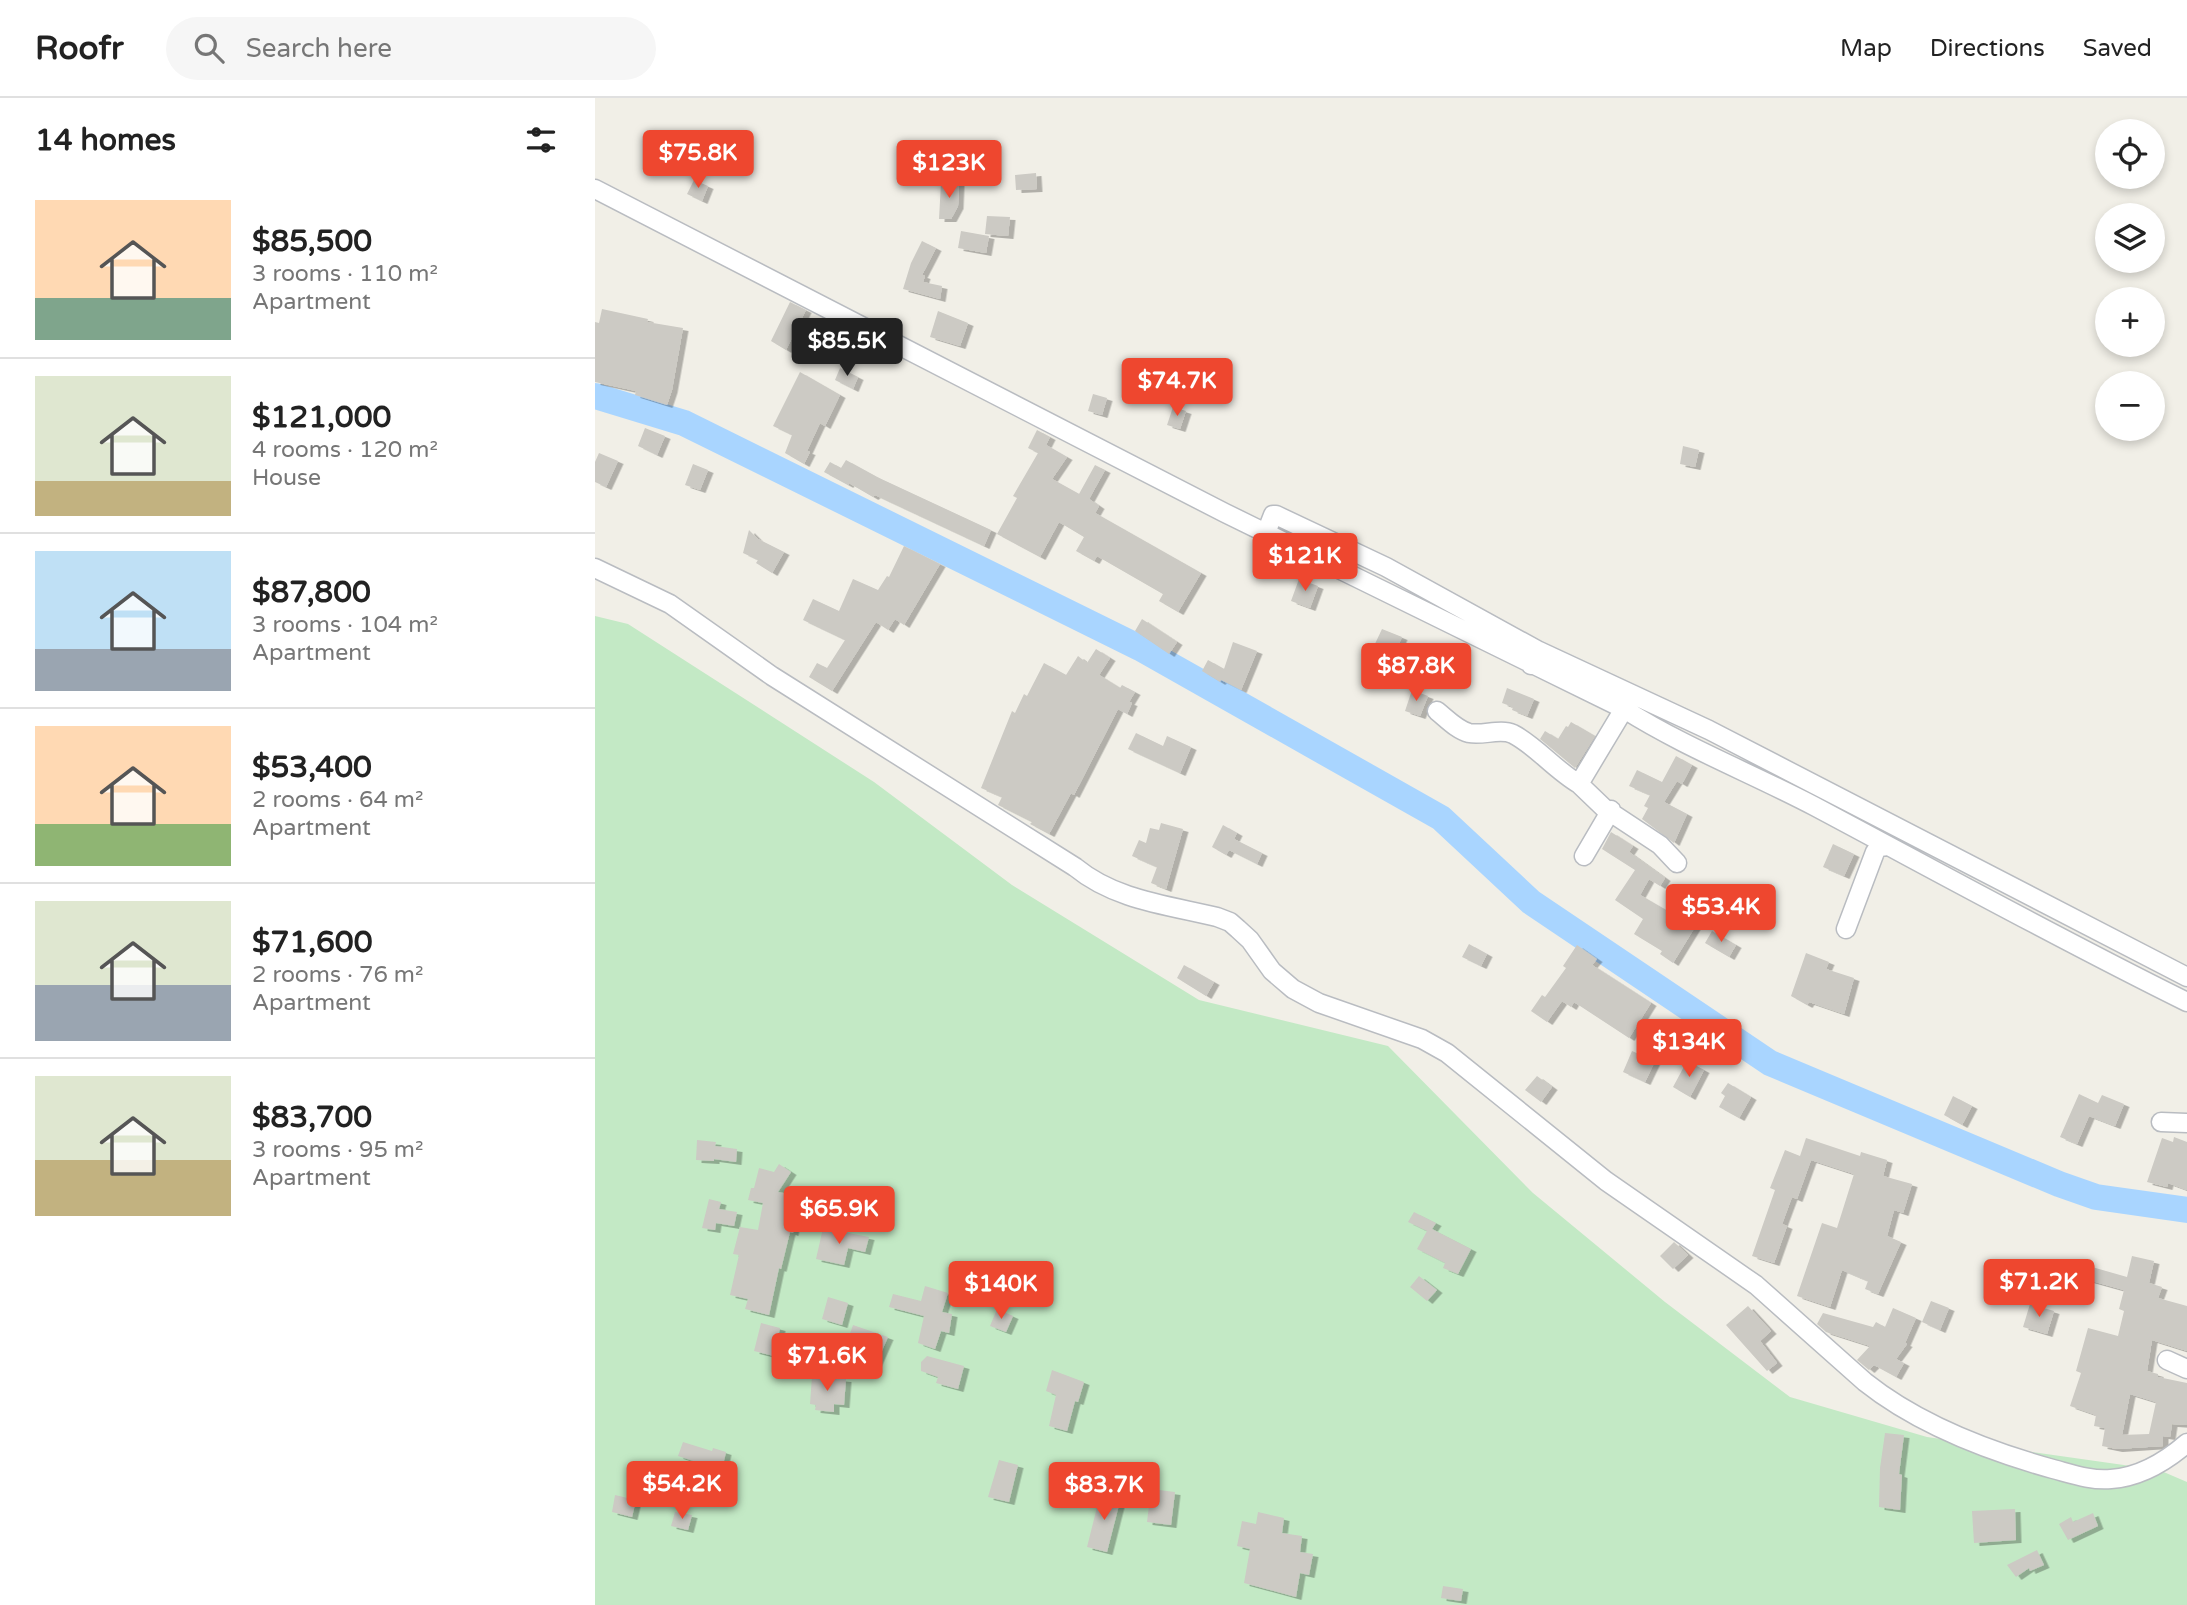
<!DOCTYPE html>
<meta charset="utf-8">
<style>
:root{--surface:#fff;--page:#f6f6f6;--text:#222;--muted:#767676;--line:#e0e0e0;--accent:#ee472f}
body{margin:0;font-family:"Varela Round",sans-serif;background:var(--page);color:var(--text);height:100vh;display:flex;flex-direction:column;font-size:26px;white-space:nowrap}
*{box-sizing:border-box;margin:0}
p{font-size:23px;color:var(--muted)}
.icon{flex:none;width:38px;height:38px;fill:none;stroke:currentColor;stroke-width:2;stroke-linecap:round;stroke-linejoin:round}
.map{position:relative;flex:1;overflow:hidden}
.sheet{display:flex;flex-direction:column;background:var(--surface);width:595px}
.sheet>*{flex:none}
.tools{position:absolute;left:1500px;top:21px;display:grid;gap:14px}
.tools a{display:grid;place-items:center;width:70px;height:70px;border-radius:50%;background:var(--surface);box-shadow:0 4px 10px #0003;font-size:35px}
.price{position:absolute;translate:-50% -60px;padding:0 16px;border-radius:7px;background:var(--accent);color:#fff;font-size:23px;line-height:46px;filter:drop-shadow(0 2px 4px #0008)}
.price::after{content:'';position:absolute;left:50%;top:42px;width:21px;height:16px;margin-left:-10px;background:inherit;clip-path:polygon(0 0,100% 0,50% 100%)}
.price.selected{background:#222;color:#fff}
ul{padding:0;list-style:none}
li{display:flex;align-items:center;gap:21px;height:175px;padding:0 35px}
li+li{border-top:2px solid var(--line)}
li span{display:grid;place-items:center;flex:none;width:196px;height:140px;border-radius:0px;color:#555}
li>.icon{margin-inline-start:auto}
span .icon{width:84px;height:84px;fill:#fffc;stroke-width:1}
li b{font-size:30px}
h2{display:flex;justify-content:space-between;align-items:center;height:84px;padding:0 35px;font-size:30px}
header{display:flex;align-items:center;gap:42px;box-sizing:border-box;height:98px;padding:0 35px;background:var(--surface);border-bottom:2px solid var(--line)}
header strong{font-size:33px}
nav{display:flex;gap:38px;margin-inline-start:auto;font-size:24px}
.search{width:490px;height:63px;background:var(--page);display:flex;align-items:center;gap:18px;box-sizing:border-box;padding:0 24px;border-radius:38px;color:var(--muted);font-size:26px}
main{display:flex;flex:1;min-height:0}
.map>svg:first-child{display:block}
</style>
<header>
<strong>Roofr</strong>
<div class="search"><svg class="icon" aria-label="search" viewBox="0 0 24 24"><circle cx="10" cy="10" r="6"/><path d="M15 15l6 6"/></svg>Search here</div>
<nav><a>Map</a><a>Directions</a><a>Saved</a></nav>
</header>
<main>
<section class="sheet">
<h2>14 homes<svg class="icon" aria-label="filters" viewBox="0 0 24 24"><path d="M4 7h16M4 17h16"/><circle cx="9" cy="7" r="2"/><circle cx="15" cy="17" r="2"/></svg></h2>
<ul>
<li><span style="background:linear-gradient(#ffd9b3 70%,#7fa58c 0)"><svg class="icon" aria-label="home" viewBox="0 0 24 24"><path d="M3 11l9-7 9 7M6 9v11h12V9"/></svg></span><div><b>$85,500</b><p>3 rooms · 110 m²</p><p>Apartment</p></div></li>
<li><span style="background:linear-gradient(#dfe7d0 75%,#c2b280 0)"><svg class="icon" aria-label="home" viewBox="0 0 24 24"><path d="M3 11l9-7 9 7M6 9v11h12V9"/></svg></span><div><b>$121,000</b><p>4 rooms · 120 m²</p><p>House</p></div></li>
<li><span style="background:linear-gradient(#bfe0f5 70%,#9aa5b1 0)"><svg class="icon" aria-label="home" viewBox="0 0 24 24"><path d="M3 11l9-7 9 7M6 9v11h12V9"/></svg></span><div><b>$87,800</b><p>3 rooms · 104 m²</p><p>Apartment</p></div></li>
<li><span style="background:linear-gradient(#ffd9b3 70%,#8fb573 0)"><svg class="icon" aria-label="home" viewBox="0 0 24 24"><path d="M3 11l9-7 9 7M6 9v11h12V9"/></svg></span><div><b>$53,400</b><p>2 rooms · 64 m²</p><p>Apartment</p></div></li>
<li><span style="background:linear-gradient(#dfe7d0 60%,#9aa5b1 0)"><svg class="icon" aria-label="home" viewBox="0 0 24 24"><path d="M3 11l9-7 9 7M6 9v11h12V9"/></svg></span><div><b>$71,600</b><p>2 rooms · 76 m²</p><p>Apartment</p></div></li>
<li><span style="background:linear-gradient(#dfe7d0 60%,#c2b280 0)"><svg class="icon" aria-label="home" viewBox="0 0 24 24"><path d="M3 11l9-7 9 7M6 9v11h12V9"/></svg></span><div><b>$83,700</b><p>3 rooms · 95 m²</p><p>Apartment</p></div></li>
</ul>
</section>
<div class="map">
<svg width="1592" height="1507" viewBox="0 0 1592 1507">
<defs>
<filter id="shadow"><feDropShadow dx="5.5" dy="3" stdDeviation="0" flood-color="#0004"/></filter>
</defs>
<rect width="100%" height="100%" fill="#f1efe7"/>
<!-- green -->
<path fill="#c3e9c5" d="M 0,518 L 33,526 L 279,684 L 417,787 L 604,902 L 793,948 L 938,1095 L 1070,1204 L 1195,1299 L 1332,1339 L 1564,1372 L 1592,1384 L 1592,1507 L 0,1507 Z"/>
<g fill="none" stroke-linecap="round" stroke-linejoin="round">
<!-- river -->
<path stroke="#a9d5ff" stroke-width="26" d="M 0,298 L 89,325 L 545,550 L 846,720 L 936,804 L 1175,965 L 1464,1086 L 1501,1099 L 1592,1112"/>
</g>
<!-- building -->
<path fill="#cccac4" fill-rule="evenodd" filter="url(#shadow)" d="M 441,75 L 442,91 L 421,92 L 420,77 Z
M 99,82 L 113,88 L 107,103 L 92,96 Z
M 346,84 L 364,85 L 363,108 L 356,121 L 344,121 Z
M 392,118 L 415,119 L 413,138 L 390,136 Z
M 366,133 L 394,138 L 391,155 L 363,150 Z
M 327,143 L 341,150 L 327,177 L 330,178 L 328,184 L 347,188 L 345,201 L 308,191 L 316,165 Z
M 195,204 L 211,212 L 191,252 L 176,243 Z
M 7,211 L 53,221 L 52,224 L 88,230 L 77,292 L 72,307 L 40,297 L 41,293 L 0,284 L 0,224 L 4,225 Z
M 343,213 L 373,225 L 365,248 L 335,239 Z
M 245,270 L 263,279 L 258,291 L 240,282 Z
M 205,274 L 245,297 L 230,328 L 225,325 L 212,353 L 215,354 L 209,366 L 190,355 L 197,337 L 178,328 Z
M 498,296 L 512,300 L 507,317 L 493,313 Z
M 578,309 L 591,313 L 585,331 L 572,327 Z
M 50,330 L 70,338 L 62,357 L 43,348 Z
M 442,332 L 455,339 L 451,347 L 472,359 L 457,381 L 484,396 L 500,367 L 510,372 L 494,401 L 504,408 L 500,415 L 606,475 L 583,514 L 564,503 L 568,496 L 502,458 L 499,463 L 481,453 L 489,439 L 464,424 L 445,459 L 402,436 L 422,400 L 418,398 L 443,355 L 433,350 Z
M 1088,348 L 1104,352 L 1100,369 L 1085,366 Z
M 4,355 L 23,363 L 11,389 L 0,384 L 0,364 Z
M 251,362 L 282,379 L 396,432 L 389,448 L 280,397 L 278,399 L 254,385 L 253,387 L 229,374 L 235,364 L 246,370 Z
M 98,366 L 113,372 L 105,392 L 90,387 Z
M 154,432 L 163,441 L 189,454 L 177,475 L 161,465 L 163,462 L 148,455 Z
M 309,448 L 345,466 L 309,527 L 300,521 L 293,532 L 281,524 L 237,593 L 214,579 L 222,565 L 232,570 L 250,542 L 208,522 L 218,501 L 244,513 L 258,481 L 283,492 L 292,478 L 294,479 Z
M 704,481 L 723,488 L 715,510 L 696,503 Z
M 547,521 L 582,544 L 574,556 L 540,533 Z
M 787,531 L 807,539 L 798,559 L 778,550 Z
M 638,544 L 662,553 L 646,592 L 626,582 L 625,584 L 607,573 L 613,562 L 629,571 Z
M 501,551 L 515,560 L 504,577 L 525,590 L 527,587 L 540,594 L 534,604 L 537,605 L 532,616 L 523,611 L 479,697 L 476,695 L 454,736 L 435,726 L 437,724 L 403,707 L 407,699 L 386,690 L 417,613 L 420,615 L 429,596 L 432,598 L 449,565 L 471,577 L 483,558 L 492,565 Z
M 912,590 L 939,601 L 932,618 L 917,612 L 918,609 L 907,605 Z
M 817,592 L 833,598 L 825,618 L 810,613 Z
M 976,624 L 1000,638 L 980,670 L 945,641 L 950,633 L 963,641 L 971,628 L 973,629 Z
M 541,635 L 568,648 L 572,638 L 596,649 L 585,675 L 533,651 Z
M 1081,658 L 1097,667 L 1087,686 L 1082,683 L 1069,704 L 1092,716 L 1079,745 L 1047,721 L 1053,710 L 1049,708 L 1055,697 L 1034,688 L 1042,672 L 1067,684 Z
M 566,725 L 588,731 L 571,791 L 556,785 L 562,769 L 537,758 L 544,742 L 551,745 L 555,730 L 564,732 Z
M 628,727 L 642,735 L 639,741 L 667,755 L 662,766 L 634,752 L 631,757 L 617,749 Z
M 1016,734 L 1038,748 L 1034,754 L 1070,780 L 1065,788 L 1054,781 L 1045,797 L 1100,829 L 1078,865 L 1065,856 L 1067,853 L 1039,836 L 1048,821 L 1020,802 L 1040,772 L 1007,751 Z
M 1238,746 L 1259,756 L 1249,778 L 1228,769 Z
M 1117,833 L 1141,847 L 1134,859 L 1110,845 Z
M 874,846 L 892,856 L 886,868 L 867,859 Z
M 982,847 L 1002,861 L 997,867 L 1056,905 L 1034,940 L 979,904 L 976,909 L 967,903 L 952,924 L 936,913 L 947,897 L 950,899 L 971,870 L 968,868 Z
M 1211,855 L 1234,864 L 1231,871 L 1259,880 L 1249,916 L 1214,904 L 1212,907 L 1196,898 Z
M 589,867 L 619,884 L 611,898 L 582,880 Z
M 1037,953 L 1060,963 L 1050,984 L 1028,974 Z
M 1092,963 L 1109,972 L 1095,999 L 1078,989 Z
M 942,978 L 957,989 L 946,1004 L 930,992 Z
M 1133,985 L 1156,999 L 1144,1020 L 1124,1009 L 1130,998 L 1126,995 Z
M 1484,996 L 1503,1005 L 1507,997 L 1529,1006 L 1520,1028 L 1494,1018 L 1482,1046 L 1465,1039 Z
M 1358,998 L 1377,1008 L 1367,1027 L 1349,1017 Z
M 1579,1039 L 1592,1044 L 1592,1092 L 1573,1085 L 1572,1089 L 1552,1084 L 1567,1040 L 1578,1044 Z
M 1211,1040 L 1265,1058 L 1266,1054 L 1292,1062 L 1288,1078 L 1317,1086 L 1308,1115 L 1299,1112 L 1292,1138 L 1306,1144 L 1283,1196 L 1270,1191 L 1273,1183 L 1247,1172 L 1235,1209 L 1202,1198 L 1227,1125 L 1242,1130 L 1259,1076 L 1216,1062 L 1202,1101 L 1197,1099 L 1187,1126 L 1192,1128 L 1179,1165 L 1157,1158 L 1180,1092 L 1175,1090 L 1190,1052 L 1205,1058 Z
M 102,1042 L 121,1044 L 120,1048 L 142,1051 L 141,1064 L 119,1061 L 119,1063 L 101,1062 Z
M 184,1066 L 196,1074 L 183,1094 L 205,1098 L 198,1135 L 195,1134 L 186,1171 L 184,1170 L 174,1217 L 150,1211 L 153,1201 L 135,1197 L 144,1157 L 138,1156 L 145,1129 L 163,1132 L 168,1105 L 153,1102 L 156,1090 L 159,1090 L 164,1070 L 179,1074 Z
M 114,1101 L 126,1104 L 124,1111 L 142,1114 L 139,1128 L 121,1125 L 120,1132 L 107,1130 Z
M 819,1114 L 841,1125 L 837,1131 L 876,1151 L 863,1176 L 848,1170 L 850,1165 L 822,1151 L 832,1133 L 813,1124 Z
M 228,1130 L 274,1139 L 270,1154 L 253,1150 L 249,1167 L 221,1161 Z
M 1079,1144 L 1093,1157 L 1078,1171 L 1065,1158 Z
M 1537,1158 L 1559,1163 L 1554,1185 L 1567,1189 L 1563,1200 L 1592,1208 L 1592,1253 L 1557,1242 L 1552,1273 L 1563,1276 L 1563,1279 L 1592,1285 L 1592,1327 L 1577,1326 L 1575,1339 L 1568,1338 L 1568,1348 L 1522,1351 L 1507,1348 L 1510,1330 L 1499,1328 L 1501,1317 L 1475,1308 L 1486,1275 L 1481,1273 L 1493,1230 L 1523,1238 L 1529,1213 L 1524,1211 L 1529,1192 L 1493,1182 L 1497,1169 L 1532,1179 ZM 1535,1296 L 1561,1304 L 1554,1336 L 1527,1337 Z
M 824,1178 L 842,1192 L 832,1203 L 815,1189 Z
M 330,1188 L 353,1195 L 347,1214 L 357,1216 L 354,1235 L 346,1233 L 340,1251 L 323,1245 L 329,1218 L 294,1209 L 298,1196 L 326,1203 Z
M 233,1199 L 253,1205 L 247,1227 L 227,1221 Z
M 1336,1203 L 1354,1210 L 1345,1232 L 1327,1224 Z
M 1435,1206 L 1459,1213 L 1452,1236 L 1428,1229 Z
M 1153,1208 L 1176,1233 L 1165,1243 L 1182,1265 L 1172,1273 L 1131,1227 Z
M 1298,1210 L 1321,1220 L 1310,1245 L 1312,1246 L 1301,1261 L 1309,1265 L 1301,1279 L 1279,1267 L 1274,1272 L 1262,1262 L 1275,1248 L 1231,1234 L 1222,1226 L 1228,1215 L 1278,1229 L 1281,1224 L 1290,1229 Z
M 402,1211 L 418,1218 L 411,1234 L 395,1228 Z
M 166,1225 L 185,1230 L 179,1258 L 159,1253 Z
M 258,1227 L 293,1239 L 278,1273 L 246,1261 Z
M 332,1258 L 369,1268 L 363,1291 L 341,1285 L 343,1279 L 326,1273 L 326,1264 Z
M 457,1272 L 489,1284 L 483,1304 L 480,1303 L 472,1333 L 454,1328 L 461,1297 L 451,1293 Z
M 217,1278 L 251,1281 L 249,1307 L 239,1306 L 239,1314 L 220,1312 L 221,1307 L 215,1306 Z
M 1290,1335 L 1309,1337 L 1304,1376 L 1307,1377 L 1305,1412 L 1284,1409 L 1285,1370 Z
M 88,1344 L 117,1353 L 118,1350 L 131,1354 L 125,1380 L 112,1376 L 114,1368 L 83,1358 Z
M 404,1362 L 423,1367 L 414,1404 L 393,1399 Z
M 556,1391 L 580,1394 L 576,1427 L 552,1424 Z
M 506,1393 L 526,1399 L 512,1454 L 492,1449 Z
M 20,1397 L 41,1402 L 37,1419 L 17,1414 Z
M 1420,1411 L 1421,1442 L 1379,1445 L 1377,1413 Z
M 80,1414 L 97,1417 L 93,1432 L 76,1428 Z
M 663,1414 L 689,1420 L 687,1435 L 707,1438 L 705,1454 L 718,1456 L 714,1477 L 705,1475 L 701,1499 L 649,1485 L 655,1451 L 642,1448 L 647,1423 L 661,1426 Z
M 1498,1415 L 1503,1428 L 1473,1442 L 1464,1426 L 1476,1419 L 1478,1424 Z
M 1442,1452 L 1449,1467 L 1435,1473 L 1434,1470 L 1421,1479 L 1412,1467 Z
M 848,1488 L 868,1491 L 866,1503 L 846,1500 Z"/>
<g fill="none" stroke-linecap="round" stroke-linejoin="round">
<!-- minor casing -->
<g stroke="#b9bcc1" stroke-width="21">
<path id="minor" d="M 0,91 L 630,415 L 1029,611 C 1089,649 1156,675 1219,708 C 1343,774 1466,842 1592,904
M 671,435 L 678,417 L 681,417 L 791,469 L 942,552
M 0,470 L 75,506 L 177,578 L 480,769 C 520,802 572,807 622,819 L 635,824 L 643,831 L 655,842 L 677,873 L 698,891 L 724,905 L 827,941 L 852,955 L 1011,1083 L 1161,1187 L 1270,1284 C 1324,1327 1393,1353 1458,1371 C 1477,1376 1497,1383 1516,1381 C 1545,1379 1570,1364 1592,1345
M 936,567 L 942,552 L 1114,632 L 1592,879
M 842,613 C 852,621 862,632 874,635 C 888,638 905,630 918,636 C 940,647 960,672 984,686 L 1029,611
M 984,686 L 1009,710 L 1065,747 L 1082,765
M 989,758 L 1016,712
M 1251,831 L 1280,754 L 1284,749 L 1293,748
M 1566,1024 L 1592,1025
M 1572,1262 L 1592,1271"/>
</g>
<!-- minor -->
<use href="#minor" stroke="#fff" stroke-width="18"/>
</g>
</svg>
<div class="tools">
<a><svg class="icon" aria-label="locate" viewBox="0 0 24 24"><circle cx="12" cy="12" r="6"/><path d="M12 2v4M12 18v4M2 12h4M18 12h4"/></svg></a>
<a><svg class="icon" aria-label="layers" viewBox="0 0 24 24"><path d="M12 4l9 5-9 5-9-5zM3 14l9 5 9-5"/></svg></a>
<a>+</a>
<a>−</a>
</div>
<b class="price" style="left:103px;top:92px">$75.8K</b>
<b class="price" style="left:354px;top:102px">$123K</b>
<b class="price selected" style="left:252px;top:280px">$85.5K</b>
<b class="price" style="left:582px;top:320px">$74.7K</b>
<b class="price" style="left:710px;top:495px">$121K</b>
<b class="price" style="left:821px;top:605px">$87.8K</b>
<b class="price" style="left:1126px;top:846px">$53.4K</b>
<b class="price" style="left:1094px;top:981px">$134K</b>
<b class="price" style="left:244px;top:1148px">$65.9K</b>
<b class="price" style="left:1444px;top:1221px">$71.2K</b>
<b class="price" style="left:406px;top:1223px">$140K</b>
<b class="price" style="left:232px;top:1295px">$71.6K</b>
<b class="price" style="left:87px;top:1423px">$54.2K</b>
<b class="price" style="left:509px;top:1424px">$83.7K</b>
</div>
</main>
